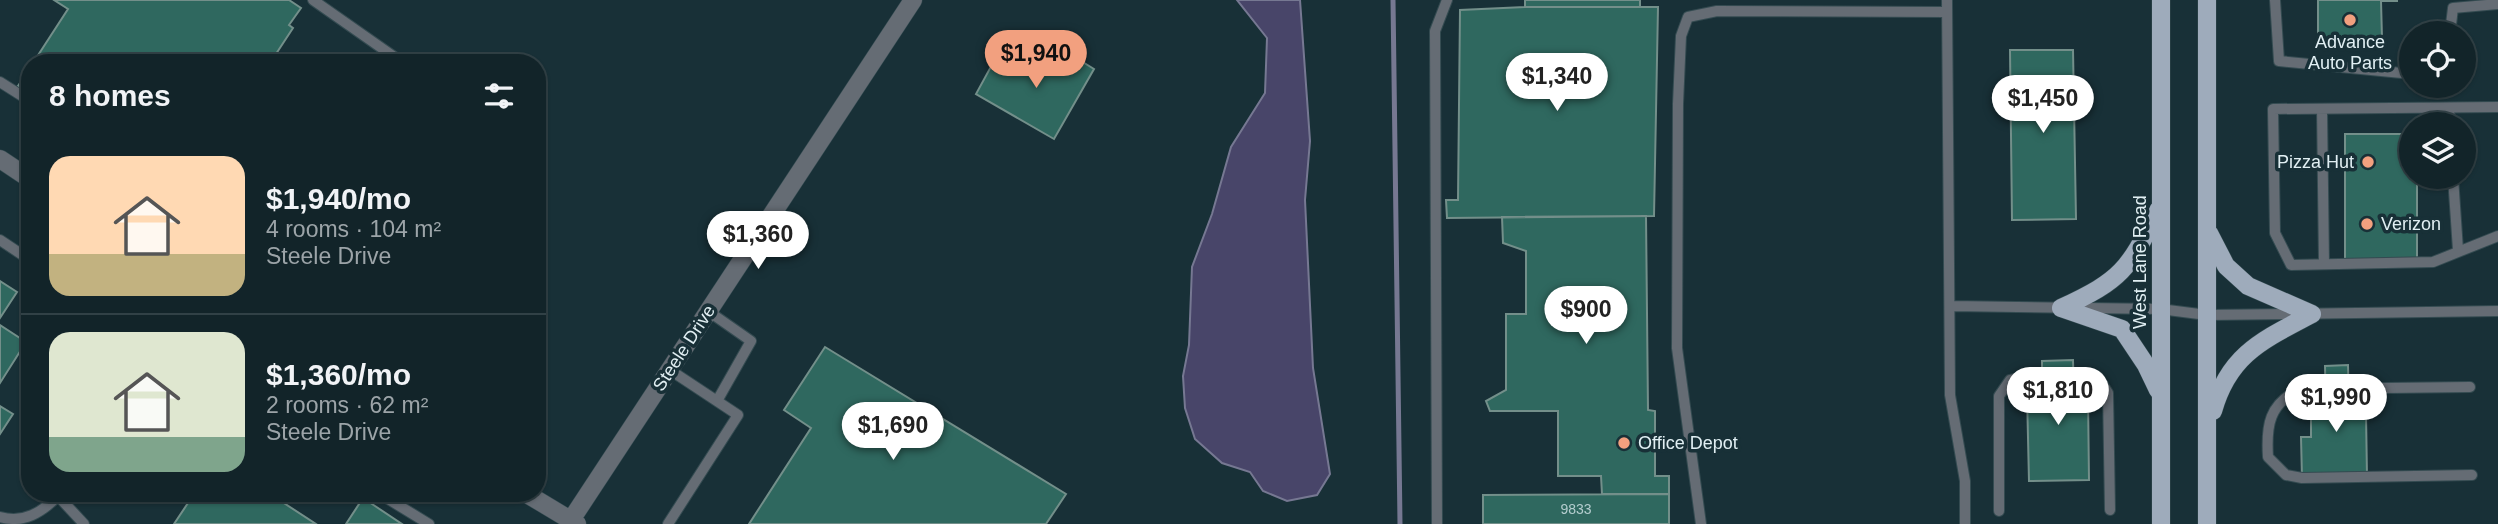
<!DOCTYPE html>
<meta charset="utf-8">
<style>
:root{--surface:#122429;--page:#1b2c31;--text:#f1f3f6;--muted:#9ca4a8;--line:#314146;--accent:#f2a07f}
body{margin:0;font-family:Helvetica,sans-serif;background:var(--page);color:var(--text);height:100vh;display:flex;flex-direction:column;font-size:26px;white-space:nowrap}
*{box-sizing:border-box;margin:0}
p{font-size:23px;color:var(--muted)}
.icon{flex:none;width:38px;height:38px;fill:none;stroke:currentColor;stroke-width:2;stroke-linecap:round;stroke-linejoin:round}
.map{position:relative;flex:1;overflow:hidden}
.side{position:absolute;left:21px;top:54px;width:525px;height:448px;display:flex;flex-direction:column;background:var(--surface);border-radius:28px;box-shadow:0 2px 5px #0004,0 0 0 2px var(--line)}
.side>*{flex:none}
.fabs{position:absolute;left:2399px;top:21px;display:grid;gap:14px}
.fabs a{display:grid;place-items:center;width:77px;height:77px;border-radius:50%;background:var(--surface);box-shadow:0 2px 5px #0004,0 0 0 2px var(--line);font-size:35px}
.price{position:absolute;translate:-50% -60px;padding:0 16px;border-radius:24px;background:#fff;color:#222;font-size:23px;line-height:46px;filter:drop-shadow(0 2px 4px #0008)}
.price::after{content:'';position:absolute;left:50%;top:42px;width:21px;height:16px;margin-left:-10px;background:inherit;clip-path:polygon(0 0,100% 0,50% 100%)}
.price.selected{background:var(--accent);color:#111}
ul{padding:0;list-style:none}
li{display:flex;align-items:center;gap:21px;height:175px;padding:0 28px}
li+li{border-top:2px solid var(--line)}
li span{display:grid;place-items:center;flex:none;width:196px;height:140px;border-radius:21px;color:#555}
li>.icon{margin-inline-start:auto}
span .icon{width:84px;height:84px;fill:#fffc;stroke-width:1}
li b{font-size:30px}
h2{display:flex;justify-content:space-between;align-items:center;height:84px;padding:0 28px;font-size:30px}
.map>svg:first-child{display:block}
</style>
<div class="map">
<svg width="2498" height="524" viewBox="0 0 2498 524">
<rect width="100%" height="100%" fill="#183037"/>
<!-- water -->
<path fill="#484569" stroke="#767892" stroke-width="2" d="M 1237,0 L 1300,0 L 1310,141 L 1305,200 L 1313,368 L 1330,474 L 1317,495 L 1287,501 L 1263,491 L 1250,472 L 1222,463 L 1195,439 L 1185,408 L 1183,376 L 1189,345 L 1192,267 L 1212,214 L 1231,147 L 1265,93 L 1267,38 Z"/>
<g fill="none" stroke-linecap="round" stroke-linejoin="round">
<!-- stream -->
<path stroke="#767892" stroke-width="5" d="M 1393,0 L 1400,524"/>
</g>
<!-- building -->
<path fill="#2f685f" stroke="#738f8a" stroke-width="2" d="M 54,0 L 289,0 L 301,8 L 289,25 L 293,28 L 270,63 L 33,63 L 68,9 Z
M 1525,0 L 1640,0 L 1640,7 L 1525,7 Z
M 2318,0 L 2397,0 L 2397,1 L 2381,1 L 2382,38 L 2318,39 Z
M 1525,7 L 1658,7 L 1654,216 L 1447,218 L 1446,200 L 1458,200 L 1460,10 Z
M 1000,50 L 1035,70 L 1045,52 L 1071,67 L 1076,58 L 1094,69 L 1054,139 L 976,94 Z
M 2010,50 L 2073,50 L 2076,219 L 2012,220 Z
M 30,68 L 30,94 L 18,86 Z
M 2345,134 L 2412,134 L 2412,177 L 2417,177 L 2417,259 L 2345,259 Z
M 1646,216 L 1648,410 L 1655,411 L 1655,476 L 1669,476 L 1669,494 L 1602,494 L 1601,476 L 1558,476 L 1558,411 L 1490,411 L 1486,401 L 1506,390 L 1506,314 L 1526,314 L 1526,251 L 1503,243 L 1502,217 Z
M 0,281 L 17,292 L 0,318 Z
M 0,325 L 26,342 L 0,383 Z
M 825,347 L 1066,494 L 1046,524 L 749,524 L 811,428 L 784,410 Z
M 2073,360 L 2074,397 L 2088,397 L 2089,480 L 2029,481 L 2027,394 L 2042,394 L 2042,361 Z
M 2348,365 L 2349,414 L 2366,414 L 2367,477 L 2302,478 L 2301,437 L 2311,437 L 2311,413 L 2326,413 L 2325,366 Z
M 0,406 L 13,414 L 0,434 Z
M 194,494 L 270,494 L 316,524 L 174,524 Z
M 1669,494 L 1669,524 L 1483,524 L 1483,495 Z
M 363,498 L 402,524 L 346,524 Z"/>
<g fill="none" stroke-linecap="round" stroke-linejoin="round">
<!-- service casing -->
<g stroke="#344b51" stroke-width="12">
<path id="service" d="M 313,0 L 403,63
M 1947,0 L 1950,395 L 1965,481 L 1965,524
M 2275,0 L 2279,61 L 2412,74
M 2450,33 L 2453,8 L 2498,4
M 0,82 L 30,101
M 2498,107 L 2273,109 L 2275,233 L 2291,265 L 2433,262 L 2498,236
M 2449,108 L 2450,124
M 2322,109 L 2324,264
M 2453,177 L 2458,250
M 0,240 L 30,260
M 1951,306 L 2160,309 L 2207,315 L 2498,311
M 708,311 L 751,341 L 717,401
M 2073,374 L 2098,377 L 2108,393 L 2110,510
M 2470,387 L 2300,389 C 2269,404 2266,425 2268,457 L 2286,475 L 2302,478 L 2472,475
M 59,494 L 58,496 L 84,524
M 380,494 L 429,524
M 1999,511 L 1999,396 L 2010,380 L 2042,374
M 0,517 C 24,524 42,512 58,496
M 668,524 L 738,415 L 670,370
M 1437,524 L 1435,31 L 1447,0
M 1701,524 L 1677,348 L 1678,104 L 1681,36 L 1688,17 L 1717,11 L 1947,12"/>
</g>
<!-- minor casing -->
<g stroke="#344b51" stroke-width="19">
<path id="minor" d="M 0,159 L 30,179
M 527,494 L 577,524
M 571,520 L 913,0"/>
</g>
<!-- primary casing -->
<g stroke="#344b51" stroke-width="19">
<path id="primary" d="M 2161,0 L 2161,524
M 2207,0 L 2207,524
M 2209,233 L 2226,266 L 2248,286 L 2312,314
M 2061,308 C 2124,279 2128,269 2159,209
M 2061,308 L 2122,329 L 2146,365 L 2158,390
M 2213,411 C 2229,354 2263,340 2312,314"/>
</g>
<!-- service -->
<use href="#service" stroke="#656c74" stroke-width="10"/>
<!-- minor -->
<use href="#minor" stroke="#656c74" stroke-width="18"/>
<!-- primary -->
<use href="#primary" stroke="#9eabbb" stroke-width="18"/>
</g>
<!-- markers -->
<g fill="#f2a07f" stroke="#183037" stroke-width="2.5">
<circle cx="2350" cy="20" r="7"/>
<circle cx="2368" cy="162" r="7"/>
<circle cx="2367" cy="224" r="7"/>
<circle cx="1624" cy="443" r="7"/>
</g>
<g text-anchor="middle" stroke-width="7" stroke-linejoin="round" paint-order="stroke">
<!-- number labels -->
<g font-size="14" fill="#b4cdce">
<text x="1576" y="514">9833</text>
</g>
<!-- poi labels -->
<g font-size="18" fill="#e1eff3" stroke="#183037" text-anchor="start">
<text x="2350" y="48" text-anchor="middle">Advance<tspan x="2350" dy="21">Auto Parts</tspan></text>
<text x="2354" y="168" text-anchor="end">Pizza Hut</text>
<text x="2381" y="230">Verizon</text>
<text x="1638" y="449">Office Depot</text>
</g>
<!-- street labels -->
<g font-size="18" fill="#e1eff3" stroke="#183037">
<text transform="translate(2140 262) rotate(-90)" y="6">West Lane Road</text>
<text transform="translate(684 348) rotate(-57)" y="6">Steele Drive</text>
</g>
</g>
</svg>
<div class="fabs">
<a><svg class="icon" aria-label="locate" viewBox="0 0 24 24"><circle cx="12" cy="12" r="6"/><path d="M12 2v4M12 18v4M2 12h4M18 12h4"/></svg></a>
<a><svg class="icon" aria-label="layers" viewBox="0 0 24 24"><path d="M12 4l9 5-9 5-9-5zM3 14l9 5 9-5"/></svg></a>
</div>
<b class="price selected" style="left:1036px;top:90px">$1,940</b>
<b class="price" style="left:1557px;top:113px">$1,340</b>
<b class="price" style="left:2043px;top:135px">$1,450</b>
<b class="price" style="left:758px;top:271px">$1,360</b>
<b class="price" style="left:1586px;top:346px">$900</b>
<b class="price" style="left:2058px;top:427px">$1,810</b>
<b class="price" style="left:2336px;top:434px">$1,990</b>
<b class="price" style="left:893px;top:462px">$1,690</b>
<section class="side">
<h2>8 homes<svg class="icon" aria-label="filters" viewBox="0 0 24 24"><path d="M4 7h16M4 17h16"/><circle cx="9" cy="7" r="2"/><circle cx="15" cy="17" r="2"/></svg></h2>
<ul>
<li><span style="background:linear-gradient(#ffd9b3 70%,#c2b280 0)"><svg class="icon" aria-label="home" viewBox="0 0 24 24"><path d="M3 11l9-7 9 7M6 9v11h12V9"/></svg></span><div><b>$1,940/mo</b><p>4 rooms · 104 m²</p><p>Steele Drive</p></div></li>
<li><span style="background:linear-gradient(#dfe7d0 75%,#7fa58c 0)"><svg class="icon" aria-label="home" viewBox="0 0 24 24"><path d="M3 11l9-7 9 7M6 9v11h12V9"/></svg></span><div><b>$1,360/mo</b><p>2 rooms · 62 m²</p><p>Steele Drive</p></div></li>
</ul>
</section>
</div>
